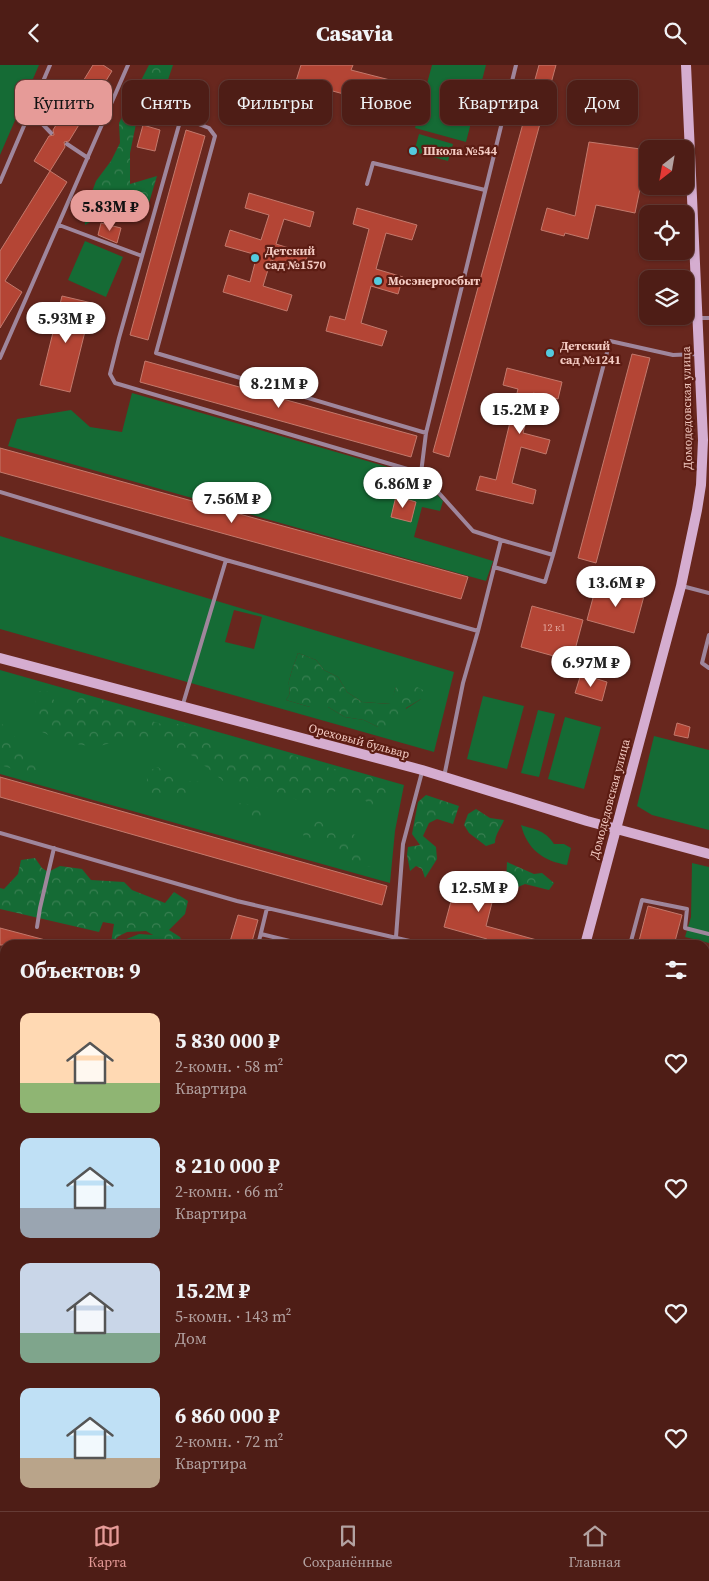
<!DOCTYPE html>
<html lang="ru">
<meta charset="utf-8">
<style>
:root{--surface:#4e1d16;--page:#582a23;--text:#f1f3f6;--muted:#b3a2a1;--line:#653b35;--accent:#e69b98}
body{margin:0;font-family:"Source Serif 4",serif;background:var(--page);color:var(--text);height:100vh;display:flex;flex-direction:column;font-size:19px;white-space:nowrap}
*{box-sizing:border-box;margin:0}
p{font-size:16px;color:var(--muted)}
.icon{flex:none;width:28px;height:28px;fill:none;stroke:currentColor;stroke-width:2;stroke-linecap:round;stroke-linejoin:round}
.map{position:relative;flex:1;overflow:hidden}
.sheet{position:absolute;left:0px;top:875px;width:710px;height:571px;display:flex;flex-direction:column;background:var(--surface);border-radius:15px 15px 0 0;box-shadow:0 1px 4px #0004,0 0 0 1px var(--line)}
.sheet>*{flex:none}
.hud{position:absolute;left:15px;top:15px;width:680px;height:45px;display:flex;gap:10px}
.needle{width:32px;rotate:211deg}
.tools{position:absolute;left:639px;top:75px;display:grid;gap:10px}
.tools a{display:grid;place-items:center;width:55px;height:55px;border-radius:10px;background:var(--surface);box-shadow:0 1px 4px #0004,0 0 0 1px var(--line);font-size:25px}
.price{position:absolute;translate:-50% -42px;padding:0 11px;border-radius:18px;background:#fff;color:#222;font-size:16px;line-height:32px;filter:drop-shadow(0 1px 2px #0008)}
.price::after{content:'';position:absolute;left:50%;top:30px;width:15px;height:11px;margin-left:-8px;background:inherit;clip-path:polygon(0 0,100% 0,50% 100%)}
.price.current{background:var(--accent);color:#111}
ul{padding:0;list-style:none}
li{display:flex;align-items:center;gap:15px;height:125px;padding:0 20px}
li span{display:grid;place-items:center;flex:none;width:140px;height:100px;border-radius:10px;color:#555}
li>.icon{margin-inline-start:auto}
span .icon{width:60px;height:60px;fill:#fffc;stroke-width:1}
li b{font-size:21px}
h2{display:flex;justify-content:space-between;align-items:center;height:60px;padding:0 20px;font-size:21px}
.tag{padding:0 18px;border-radius:10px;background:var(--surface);box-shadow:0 1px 4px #0004,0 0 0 1px var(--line);font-size:18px;line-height:45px}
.tag.current{background:var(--accent);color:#111}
header{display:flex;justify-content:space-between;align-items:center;height:65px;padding:0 20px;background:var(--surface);font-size:22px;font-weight:800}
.menu{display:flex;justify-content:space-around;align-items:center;height:70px;border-top:1px solid var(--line);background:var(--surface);font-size:14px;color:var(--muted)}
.menu a{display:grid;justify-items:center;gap:2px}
.menu .current{color:var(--accent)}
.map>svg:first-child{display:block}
</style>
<header><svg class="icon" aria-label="back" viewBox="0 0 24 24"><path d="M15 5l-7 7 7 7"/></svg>Casavia<svg class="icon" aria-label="search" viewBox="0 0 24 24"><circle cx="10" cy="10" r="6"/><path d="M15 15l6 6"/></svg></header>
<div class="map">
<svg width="709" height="1446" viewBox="0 0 709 1446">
<defs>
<pattern id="forest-crowns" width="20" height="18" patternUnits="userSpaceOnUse" patternTransform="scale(1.25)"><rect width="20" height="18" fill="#156b35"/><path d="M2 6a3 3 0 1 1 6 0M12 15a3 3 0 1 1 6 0" fill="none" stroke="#387f51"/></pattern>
</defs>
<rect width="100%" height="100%" fill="#68271e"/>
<!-- green -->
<path fill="#156b35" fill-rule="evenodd" d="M 0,0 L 39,0 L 0,90 Z
M 432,0 L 486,0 L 466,77 L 415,63 Z
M 419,69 L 453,79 L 448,96 L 414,87 Z
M 85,176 L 123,192 L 106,232 L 68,215 Z
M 132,328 L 419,411 L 443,436 L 440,446 L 422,442 L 414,472 L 493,496 L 486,516 L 8,381 L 17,354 L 71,345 L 90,362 L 122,367 Z
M 0,471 L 454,607 L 434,687 L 0,564 ZM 234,545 L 262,552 L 254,584 L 225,577 ZM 298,588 L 316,595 L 324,605 L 338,612 L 347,627 L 362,637 L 391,639 L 396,622 L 421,634 L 378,662 L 364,655 L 345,652 L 328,642 L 310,642 L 286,635 C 293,626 288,624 289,616 C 291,607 295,597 298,588 Z
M 0,605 L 404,720 L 395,766 L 390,818 L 0,709 Z
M 483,631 L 524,641 L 507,704 L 467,694 Z
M 538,645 L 555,649 L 539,712 L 521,708 Z
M 565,652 L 601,662 L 584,724 L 548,714 Z
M 654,671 L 709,685 L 709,765 L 652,750 L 637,741 Z
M 521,760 C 536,765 545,765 554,779 L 564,779 L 571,783 L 567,800 C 543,796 527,784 521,760 Z
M 692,798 L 709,802 L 709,878 L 685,872 L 691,852 Z
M 139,869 L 155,870 L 170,880 L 146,878 L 118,880 L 124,875 Z"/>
<!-- forest -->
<path fill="url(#forest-crowns)" d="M 149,0 L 173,0 L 157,47 L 136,59 L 130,88 L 130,119 L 157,111 L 148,141 L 134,141 C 121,155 117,149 100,153 C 95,154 90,157 85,160 L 84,149 L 96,116 L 111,96 L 120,78 L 119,58 Z
M 298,588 L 316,595 L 324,605 L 338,612 L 347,627 L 362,637 L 390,639 L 396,622 L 413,620 L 423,625 L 421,634 L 406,643 L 405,650 L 391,664 L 378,662 L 364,655 L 345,652 L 328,642 L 310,642 L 286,635 C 293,626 288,625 289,616 C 291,607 295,597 298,588 Z
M 35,626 L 47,626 L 60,643 L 79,633 L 98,633 L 127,648 L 161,659 L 181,659 L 208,666 L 237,692 L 254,684 L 280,686 L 322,701 L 359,710 L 377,713 L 394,721 L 391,733 L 378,746 L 362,733 L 336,726 L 300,736 L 274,726 L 223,716 L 193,691 L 154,673 L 118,676 L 96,682 L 63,677 L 38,665 Z
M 0,657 L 17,674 L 43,704 L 22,707 L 0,700 Z
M 158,702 C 176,718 186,717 209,716 L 190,732 L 167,728 L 149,728 L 146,707 Z
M 426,730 L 459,741 L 453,759 L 437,754 L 429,758 L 423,771 L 436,782 L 437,794 L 425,813 L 422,804 L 416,801 L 410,806 L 407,790 L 408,782 L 420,780 L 412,769 L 418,737 Z
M 237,738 L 259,740 L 269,750 L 259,760 L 247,757 L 234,744 Z
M 476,744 L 490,753 L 504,755 C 501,763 495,769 495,778 L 486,781 L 469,768 L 464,760 L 468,749 Z
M 304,753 L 321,754 L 335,765 L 356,770 L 352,778 L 360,791 L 372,802 L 358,801 L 342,785 L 316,777 L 304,772 L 300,758 Z
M 35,793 L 42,803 L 48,807 L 60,801 L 82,804 L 91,815 L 124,817 L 132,825 L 165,838 L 174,827 L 188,836 L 185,849 L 169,865 L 180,872 L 184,880 L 171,880 L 146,866 L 127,867 L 119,871 L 111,878 L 114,859 L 103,857 L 99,867 L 0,844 L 0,823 L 4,824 L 18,809 L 21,795 Z
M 507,797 L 534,809 L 542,808 L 554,818 L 549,825 L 525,819 L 511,825 L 506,817 Z"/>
<!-- building -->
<path fill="#b44535" stroke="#c3796c" d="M 93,0 L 103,0 L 112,6 L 69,76 L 64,77 L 65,82 L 50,106 L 34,96 L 49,71 L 54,70 L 53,65 Z
M 301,0 L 353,0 L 351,5 L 390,15 L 384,40 L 296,16 Z
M 539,0 L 556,0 L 449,392 L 433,387 Z
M 170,21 L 187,26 L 182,46 L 165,42 Z
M 143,60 L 160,65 L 155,86 L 137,82 Z
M 186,65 L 205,71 L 148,275 L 130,270 Z
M 589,77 L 648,85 L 635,148 L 596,140 L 588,174 L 565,168 L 564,171 L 541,165 L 547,143 L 575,151 Z
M 50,106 L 67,117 L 5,216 L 22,227 L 0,263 L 0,186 Z
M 249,128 L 314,147 L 310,162 L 284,154 L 276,179 L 308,189 L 303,205 L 271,195 L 263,221 L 292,230 L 287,246 L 223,227 L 228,210 L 250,217 L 257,190 L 225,181 L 230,165 L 261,175 L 269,150 L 245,143 Z
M 357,143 L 417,160 L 412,175 L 386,168 L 376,204 L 403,212 L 398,229 L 371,221 L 361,258 L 387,266 L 382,281 L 326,266 L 330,251 L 345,255 L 369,164 L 353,159 Z
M 101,158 L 121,163 L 117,178 L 98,170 Z
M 62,231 L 92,238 L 70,327 L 40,320 Z
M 632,289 L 650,293 L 596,498 L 578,493 Z
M 145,296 L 417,371 L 411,392 L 140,317 Z
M 507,303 L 562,317 L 558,334 L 533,328 L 523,368 L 550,375 L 546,389 L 521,382 L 512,418 L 536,425 L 533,439 L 476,425 L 480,411 L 496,415 L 518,324 L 503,320 Z
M 0,383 L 468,512 L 461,534 L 0,407 Z
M 396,431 L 416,437 L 411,457 L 391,452 Z
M 597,518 L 644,531 L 634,568 L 587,555 Z
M 532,541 L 583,555 L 572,596 L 521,582 Z
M 581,609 L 607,617 L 602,636 L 575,628 Z
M 677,658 L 690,662 L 688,673 L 674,670 Z
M 0,712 L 387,821 L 382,840 L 0,732 Z
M 459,807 L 497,818 L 486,861 L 544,877 L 544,880 L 485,880 L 487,874 L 444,862 Z
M 648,841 L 682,850 L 674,880 L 638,880 Z
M 238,850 L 258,855 L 251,880 L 229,880 Z
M 0,863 L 53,877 L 52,880 L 0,880 Z"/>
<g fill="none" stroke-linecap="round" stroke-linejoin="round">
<!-- lane -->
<path stroke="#9f869c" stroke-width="4" d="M 31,47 L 51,68
M 67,79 L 88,93
M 0,117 L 50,0
M 367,119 L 373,98 L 485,125
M 59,160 L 142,191
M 699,253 L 709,253
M 0,293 L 128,0
M 421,408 L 115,318 L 110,309 L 119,273 L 179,60 L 188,55 L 209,63 L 215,71 L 156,288 L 426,368
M 0,427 L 226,495
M 501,475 L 473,466 L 421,408 L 426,368 L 516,0
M 494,502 L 545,517 L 553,490
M 682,521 L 709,528
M 478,566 L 501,475 L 553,490 L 610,276 L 673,290 L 698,289
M 709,570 L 702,598 L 709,603
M 183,639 L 226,495 L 478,566 L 463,618 L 444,712
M 0,768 L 237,836 L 427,880
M 37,862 L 40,843 L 54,783
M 261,869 L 306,880
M 396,872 L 403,779 L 422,707
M 258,880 L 267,843
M 630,880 L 642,835 L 687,844 L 685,863 L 709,869
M 705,926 L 709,927
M 0,1028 L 5,1029
M 0,1078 L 5,1080
M 705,1353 L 709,1340
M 2,1383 L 5,1373
M 0,1430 L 5,1431
M 42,1441 L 61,1446
M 268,1441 L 269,1446
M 417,1441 L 427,1444
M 658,1441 L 673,1446
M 161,1446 L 162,1441
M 202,1446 L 203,1441
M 224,1446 L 225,1441
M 291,1446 L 292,1446
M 356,1446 L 357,1441
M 549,1446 L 550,1441
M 562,1446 L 564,1441
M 636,1446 L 638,1441"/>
<!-- secondary -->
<path stroke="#d5add0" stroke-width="10" d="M 0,593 L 422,705 L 587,756 L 709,789
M 585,880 L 681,521 L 697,445 L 701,420 L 703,375 L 686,0
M 427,1446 L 428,1441"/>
</g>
<!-- markers -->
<g fill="#54cade" stroke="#5c1c13" stroke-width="2">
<circle cx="413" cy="86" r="5"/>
<circle cx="255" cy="193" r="5"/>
<circle cx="378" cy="216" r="5"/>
<circle cx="550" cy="288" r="5"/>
</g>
<g text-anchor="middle" stroke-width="4.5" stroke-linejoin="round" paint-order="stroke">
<!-- number labels -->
<g font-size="10" fill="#e4aaa0">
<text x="554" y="566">12 к1</text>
</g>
<!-- poi labels -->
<g font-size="12" font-weight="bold" fill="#f4cbc3" stroke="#5c1c13" text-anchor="start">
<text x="423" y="90">Школа №544</text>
<text x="265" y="190">Детский<tspan x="265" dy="14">сад №1570</tspan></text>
<text x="388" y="220">Мосэнергосбыт</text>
<text x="560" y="285">Детский<tspan x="560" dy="14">сад №1241</tspan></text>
</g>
<!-- street labels -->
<g font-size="12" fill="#f4cbc3" stroke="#5c1c13">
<text transform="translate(687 343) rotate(-91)" y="4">Домодедовская улица</text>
<text transform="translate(359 676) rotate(15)" y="4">Ореховый бульвар</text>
<text transform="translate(610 734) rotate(-75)" y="4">Домодедовская улица</text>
</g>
</g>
</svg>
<div class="tools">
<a><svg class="needle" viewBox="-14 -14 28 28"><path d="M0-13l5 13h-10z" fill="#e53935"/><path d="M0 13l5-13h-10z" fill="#b3a2a1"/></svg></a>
<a><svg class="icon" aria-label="locate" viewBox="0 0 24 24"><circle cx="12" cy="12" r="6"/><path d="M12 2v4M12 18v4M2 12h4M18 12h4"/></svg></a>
<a><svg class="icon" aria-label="layers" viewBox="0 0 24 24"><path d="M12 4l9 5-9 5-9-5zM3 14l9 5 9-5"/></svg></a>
</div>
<b class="price current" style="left:110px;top:167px">5.83M ₽</b>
<b class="price" style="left:66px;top:279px">5.93M ₽</b>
<b class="price" style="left:279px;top:344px">8.21M ₽</b>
<b class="price" style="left:520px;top:370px">15.2M ₽</b>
<b class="price" style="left:403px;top:444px">6.86M ₽</b>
<b class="price" style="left:232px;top:459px">7.56M ₽</b>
<b class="price" style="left:616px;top:543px">13.6M ₽</b>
<b class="price" style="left:591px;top:623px">6.97M ₽</b>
<b class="price" style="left:479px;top:848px">12.5M ₽</b>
<div class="hud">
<a class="tag current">Купить</a>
<a class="tag">Снять</a>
<a class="tag">Фильтры</a>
<a class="tag">Новое</a>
<a class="tag">Квартира</a>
<a class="tag">Дом</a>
</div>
<section class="sheet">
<h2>Объектов: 9<svg class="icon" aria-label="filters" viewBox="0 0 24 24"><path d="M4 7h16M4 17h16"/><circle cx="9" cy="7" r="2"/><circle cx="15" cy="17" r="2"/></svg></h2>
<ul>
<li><span style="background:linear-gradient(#ffd9b3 70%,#8fb573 0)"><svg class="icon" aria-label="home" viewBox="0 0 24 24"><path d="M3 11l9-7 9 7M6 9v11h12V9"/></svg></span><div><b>5 830 000 ₽</b><p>2-комн. · 58 m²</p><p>Квартира</p></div><svg class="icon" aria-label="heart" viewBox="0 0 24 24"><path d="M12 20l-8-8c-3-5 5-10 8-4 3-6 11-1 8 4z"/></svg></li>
<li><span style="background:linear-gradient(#bfe0f5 70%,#9aa5b1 0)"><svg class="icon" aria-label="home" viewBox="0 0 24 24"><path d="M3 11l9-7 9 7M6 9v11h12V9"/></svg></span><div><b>8 210 000 ₽</b><p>2-комн. · 66 m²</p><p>Квартира</p></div><svg class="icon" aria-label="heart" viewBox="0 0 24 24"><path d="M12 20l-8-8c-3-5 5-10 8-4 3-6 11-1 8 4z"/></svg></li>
<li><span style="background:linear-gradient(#c9d6e8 70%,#7fa58c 0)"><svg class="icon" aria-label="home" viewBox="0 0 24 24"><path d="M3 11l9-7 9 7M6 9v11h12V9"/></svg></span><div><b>15.2M ₽</b><p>5-комн. · 143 m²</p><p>Дом</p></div><svg class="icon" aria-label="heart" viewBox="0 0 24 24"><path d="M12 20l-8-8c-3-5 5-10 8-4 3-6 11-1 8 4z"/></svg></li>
<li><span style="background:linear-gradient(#bfe0f5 70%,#b9a48a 0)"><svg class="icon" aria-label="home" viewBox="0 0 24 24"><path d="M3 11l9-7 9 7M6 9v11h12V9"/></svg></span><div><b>6 860 000 ₽</b><p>2-комн. · 72 m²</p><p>Квартира</p></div><svg class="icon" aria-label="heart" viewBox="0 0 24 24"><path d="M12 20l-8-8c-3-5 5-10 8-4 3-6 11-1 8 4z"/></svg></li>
</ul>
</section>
</div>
<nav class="menu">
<a class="current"><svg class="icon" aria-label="map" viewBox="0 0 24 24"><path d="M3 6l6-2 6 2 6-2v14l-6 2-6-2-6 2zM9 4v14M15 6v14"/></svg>Карта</a>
<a><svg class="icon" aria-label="saved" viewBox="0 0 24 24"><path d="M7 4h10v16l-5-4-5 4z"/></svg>Сохранённые</a>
<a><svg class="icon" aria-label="home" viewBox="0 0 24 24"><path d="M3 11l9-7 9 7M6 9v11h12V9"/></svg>Главная</a>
</nav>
